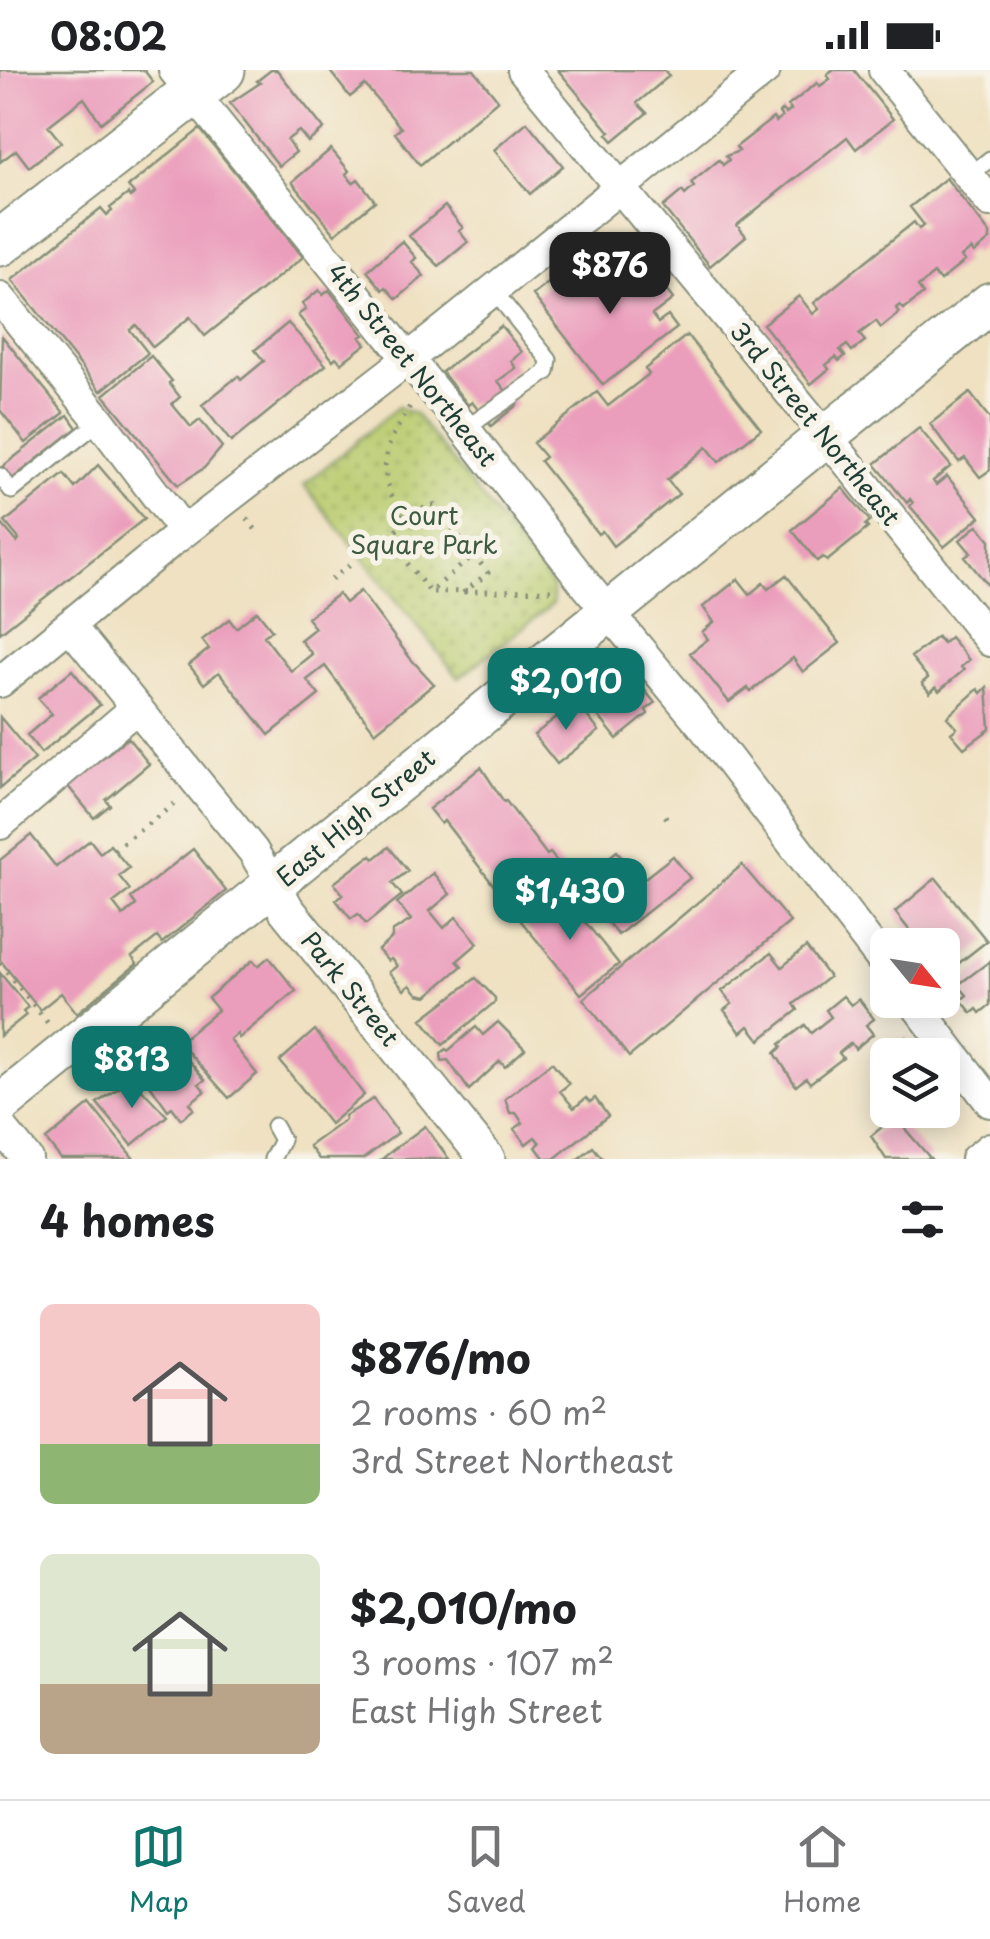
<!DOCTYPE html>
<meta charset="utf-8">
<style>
:root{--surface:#fff;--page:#f6f6f6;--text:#202124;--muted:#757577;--line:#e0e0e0;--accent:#0f766e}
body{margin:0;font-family:"Playpen Sans",sans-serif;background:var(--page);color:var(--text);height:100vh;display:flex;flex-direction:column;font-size:38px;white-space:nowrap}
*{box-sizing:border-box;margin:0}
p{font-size:32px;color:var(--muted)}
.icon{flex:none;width:55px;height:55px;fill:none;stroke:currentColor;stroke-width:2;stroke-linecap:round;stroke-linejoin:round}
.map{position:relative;height:1089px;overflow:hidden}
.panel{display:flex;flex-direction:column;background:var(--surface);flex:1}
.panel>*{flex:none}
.needle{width:65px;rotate:120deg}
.buttons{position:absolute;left:870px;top:858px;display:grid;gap:20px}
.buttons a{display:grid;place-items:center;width:90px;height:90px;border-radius:15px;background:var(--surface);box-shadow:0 5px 25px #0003;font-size:50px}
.price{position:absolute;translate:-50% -85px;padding:0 22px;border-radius:20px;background:var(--accent);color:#fff;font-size:32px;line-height:65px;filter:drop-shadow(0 2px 5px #0008)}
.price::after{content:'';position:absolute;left:50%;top:60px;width:30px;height:22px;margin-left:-15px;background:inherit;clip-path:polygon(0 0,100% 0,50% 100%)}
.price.selected{background:#222;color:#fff}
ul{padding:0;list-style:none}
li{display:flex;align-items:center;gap:30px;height:250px;padding:0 40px}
li span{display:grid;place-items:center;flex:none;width:280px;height:200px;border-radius:15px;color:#555}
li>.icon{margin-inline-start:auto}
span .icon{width:120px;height:120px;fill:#fffc;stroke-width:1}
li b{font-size:42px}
h2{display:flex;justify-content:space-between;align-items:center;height:120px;padding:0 40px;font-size:42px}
.status{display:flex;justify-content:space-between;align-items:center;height:70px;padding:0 50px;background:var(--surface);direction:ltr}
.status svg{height:28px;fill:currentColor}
.dock{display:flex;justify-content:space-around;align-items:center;height:140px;border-top:2px solid var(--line);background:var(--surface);font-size:28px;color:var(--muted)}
.dock a{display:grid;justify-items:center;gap:5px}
.dock .selected{color:var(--accent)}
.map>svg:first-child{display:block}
</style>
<div class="status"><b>08:02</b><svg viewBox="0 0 49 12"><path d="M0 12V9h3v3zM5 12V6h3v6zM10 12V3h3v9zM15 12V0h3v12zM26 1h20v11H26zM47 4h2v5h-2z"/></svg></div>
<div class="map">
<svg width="990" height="1089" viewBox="0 0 990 1089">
<defs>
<pattern id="park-dots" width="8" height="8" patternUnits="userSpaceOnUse" patternTransform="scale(2.5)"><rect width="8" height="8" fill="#bacc6f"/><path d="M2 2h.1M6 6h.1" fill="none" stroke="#97a75c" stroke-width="1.8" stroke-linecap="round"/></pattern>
</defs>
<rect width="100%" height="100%" fill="#f7f3e8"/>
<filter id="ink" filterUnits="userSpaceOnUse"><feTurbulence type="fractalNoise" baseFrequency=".01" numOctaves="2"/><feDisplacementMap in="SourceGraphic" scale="20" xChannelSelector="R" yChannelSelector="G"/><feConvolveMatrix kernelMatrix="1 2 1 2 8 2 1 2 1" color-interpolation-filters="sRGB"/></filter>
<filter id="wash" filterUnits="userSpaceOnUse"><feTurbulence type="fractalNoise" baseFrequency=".0048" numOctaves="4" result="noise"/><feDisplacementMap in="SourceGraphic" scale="40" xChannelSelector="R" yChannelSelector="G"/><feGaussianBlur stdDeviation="2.25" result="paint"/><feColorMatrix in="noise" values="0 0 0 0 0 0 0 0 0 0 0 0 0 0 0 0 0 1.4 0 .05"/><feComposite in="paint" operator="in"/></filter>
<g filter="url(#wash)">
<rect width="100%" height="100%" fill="#efe1c1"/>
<!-- park -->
<path fill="url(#park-dots)" stroke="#6c8452" stroke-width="2.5" d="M 398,337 L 415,344 L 552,516 L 553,534 L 459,608 L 304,415 Z"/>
<g id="blocks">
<!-- building -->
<path fill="#eb9dbc" d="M 0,0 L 144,0 L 153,12 L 101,53 L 84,28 L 48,56 L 61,72 L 29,97 L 16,80 L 0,92 Z
M 271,0 L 277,0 L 324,59 L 308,72 L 299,61 L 287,70 L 296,82 L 279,96 L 230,33 L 260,13 L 257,11 Z
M 329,0 L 474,0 L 498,30 L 420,95 L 395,63 L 401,58 L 365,15 L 350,27 Z
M 558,0 L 664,0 L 669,6 L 637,33 L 647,43 L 613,71 L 607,64 L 610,62 Z
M 832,0 L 854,0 L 893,49 L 856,79 L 847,67 L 737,155 L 746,166 L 710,196 L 663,137 L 682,121 L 685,125 L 694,117 L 691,113 L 719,90 L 723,95 L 729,90 L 726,86 L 739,81 L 736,77 L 773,48 L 776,52 L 782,47 L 779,43 L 782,40 L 786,44 L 791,40 L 788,36 L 817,13 L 820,16 L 830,9 L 827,5 Z
M 527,52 L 563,96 L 530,124 L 494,80 Z
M 200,59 L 303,187 L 205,266 L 190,247 L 153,277 L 136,255 L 130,260 L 148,283 L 101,321 L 12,210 L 101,138 L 107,145 L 112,141 L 110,138 L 128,124 L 130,127 L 134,124 L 128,117 Z
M 331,79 L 349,101 L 346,104 L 353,113 L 358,109 L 375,131 L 335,164 L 292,112 Z
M 946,108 L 990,164 L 990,170 L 974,183 L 971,179 L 961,187 L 965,191 L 940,211 L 934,204 L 918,217 L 923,224 L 904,239 L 900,235 L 896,238 L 899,243 L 881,258 L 876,251 L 859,264 L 865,271 L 852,281 L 847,275 L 840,280 L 845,286 L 839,291 L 836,287 L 826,295 L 829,299 L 811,314 L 763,254 L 799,226 L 813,244 L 819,239 L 814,233 L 914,152 L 919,159 L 924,155 L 910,137 Z
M 445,136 L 463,158 L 459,161 L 468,172 L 439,196 L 409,166 Z
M 402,171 L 416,188 L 412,192 L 424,206 L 397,229 L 386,217 L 383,220 L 367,201 Z
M 638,184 L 673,229 L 652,245 L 658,253 L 668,246 L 677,258 L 603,315 L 533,225 L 565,200 L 585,225 Z
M 319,220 L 323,225 L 329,220 L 364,265 L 360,267 L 366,274 L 341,293 L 336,287 L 333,290 L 298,245 L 306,239 L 302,234 Z
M 288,253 L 326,295 L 231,372 L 202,335 L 238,306 L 241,310 L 264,291 L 255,280 Z
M 501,256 L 522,282 L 511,291 L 516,298 L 498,311 L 517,335 L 491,356 L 472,332 L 468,335 L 442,302 Z
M 687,265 L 761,359 L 719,392 L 707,377 L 667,410 L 679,424 L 613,476 L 602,461 L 598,464 L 540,391 L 545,387 L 533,373 L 597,322 L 608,336 L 649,304 L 645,299 Z
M 2,266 L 64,343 L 26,373 L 0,340 Z
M 151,286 L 172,311 L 169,313 L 180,327 L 172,334 L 191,357 L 200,350 L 222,377 L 204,398 L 178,415 L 104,325 Z
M 970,323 L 990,349 L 990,400 L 980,407 L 965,388 L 959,392 L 930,354 Z
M 68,345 L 77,358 L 12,409 L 2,397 Z
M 919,358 L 951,396 L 933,411 L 936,415 L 947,406 L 980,447 L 944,477 L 910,436 L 913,433 L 910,429 L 907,433 L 875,394 Z
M 98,395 L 144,449 L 0,563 L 0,452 L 17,472 L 19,469 L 5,452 L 64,404 L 75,418 Z
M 843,418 L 870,451 L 865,455 L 868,458 L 827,491 L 823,487 L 817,491 L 792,460 Z
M 978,455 L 990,470 L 990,518 L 965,487 L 971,483 L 960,470 Z
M 786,505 L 840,573 L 803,602 L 793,588 L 751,621 L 748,618 L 729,632 L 690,583 L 708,569 L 702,562 L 714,552 L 703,537 L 738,509 L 750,524 L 763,513 L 768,519 Z
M 360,521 L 410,588 L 434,614 L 375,662 L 325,596 L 307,610 L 319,625 L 269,665 L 219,602 L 204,614 L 189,595 L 209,579 L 202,570 L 229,549 L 236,558 L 257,541 L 272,560 L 264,566 L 291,601 L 312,584 L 300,570 L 315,558 L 307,548 L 338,524 L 345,533 Z
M 937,567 L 943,573 L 950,567 L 969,590 L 961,597 L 964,600 L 939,621 L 936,617 L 930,623 L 922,613 L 928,608 L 911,587 Z
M 72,600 L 100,635 L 41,683 L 27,665 L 52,644 L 38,628 Z
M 631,603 L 655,633 L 646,640 L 648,644 L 617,669 L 587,632 L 619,606 L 622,610 Z
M 987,617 L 990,659 L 964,678 L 951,663 L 957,658 L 947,647 L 978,619 L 981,623 Z
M 576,632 L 599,661 L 557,694 L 534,665 Z
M 0,647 L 35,689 L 0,718 Z
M 128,668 L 149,694 L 106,730 L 110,735 L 94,748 L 67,715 Z
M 481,697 L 504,732 L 506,731 L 547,785 L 550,783 L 562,798 L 512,839 L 444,751 L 441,754 L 429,739 Z
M 31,765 L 56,797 L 90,770 L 100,783 L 110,775 L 129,798 L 119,806 L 130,820 L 113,833 L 123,846 L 136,835 L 131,828 L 193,779 L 226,821 L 162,873 L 157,867 L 132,887 L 137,894 L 77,943 L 61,923 L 40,940 L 0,890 L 0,790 Z
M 389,777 L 408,801 L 392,813 L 402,825 L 366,854 L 358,844 L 351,849 L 336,830 L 343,824 L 334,813 L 371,785 L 374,789 Z
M 617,781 L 631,798 L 606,822 L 613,830 L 591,848 L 567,820 Z
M 673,786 L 690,808 L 618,865 L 600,843 Z
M 742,795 L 790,852 L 629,987 L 583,929 Z
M 433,803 L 450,824 L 430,841 L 444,858 L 456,847 L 478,873 L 457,891 L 462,896 L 427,926 L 418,924 L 410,915 L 404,920 L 389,902 L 397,896 L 391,889 L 388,891 L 378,880 L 392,868 L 392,862 L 411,850 L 397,833 Z
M 936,808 L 987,871 L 945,904 L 942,875 L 921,875 L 895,842 Z
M 561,822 L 619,894 L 581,924 L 521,851 Z
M 806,877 L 829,907 L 794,934 L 798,940 L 760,970 L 749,956 L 741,963 L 724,940 L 732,934 L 722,921 L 771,883 L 782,897 Z
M 269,887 L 296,921 L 239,968 L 237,964 L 230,970 L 257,1004 L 229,1028 L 179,972 L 218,940 L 208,928 L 253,890 L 258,896 Z
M 990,891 L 990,935 L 980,943 L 977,939 L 972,943 L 961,930 L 967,925 L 958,915 Z
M 0,903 L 28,937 L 23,941 L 26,945 L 0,966 Z
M 476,908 L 495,928 L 495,932 L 443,975 L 422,949 Z
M 843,926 L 851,935 L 859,929 L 874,949 L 866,955 L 873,964 L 855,979 L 851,973 L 839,983 L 843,988 L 810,1013 L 806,1008 L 796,1016 L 775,983 L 782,977 L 780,974 L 805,955 L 811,963 L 831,947 L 826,940 Z
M 498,952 L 525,979 L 505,997 L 500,991 L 469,1020 L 448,990 L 442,991 L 441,984 L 446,979 L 448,981 L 476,957 L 483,965 Z
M 315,960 L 364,1025 L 330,1054 L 280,991 Z
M 169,967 L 205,1010 L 199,1014 L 205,1021 L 190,1033 L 194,1039 L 181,1049 L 172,1037 L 168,1040 L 135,994 Z
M 906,967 L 918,980 L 912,985 L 888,985 L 888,1021 L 875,1005 L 883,999 L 873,988 L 896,969 L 899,973 Z
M 552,992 L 569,1014 L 560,1021 L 574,1038 L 586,1028 L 590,1032 L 595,1028 L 608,1046 L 554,1089 L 545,1089 L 536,1077 L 540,1073 L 535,1067 L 526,1074 L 514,1059 L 523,1053 L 516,1043 L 510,1043 L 505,1029 Z
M 132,1009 L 167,1046 L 132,1075 L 97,1033 Z
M 373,1029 L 398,1063 L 363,1089 L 319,1089 L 309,1076 L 345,1050 L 345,1046 Z
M 90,1034 L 134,1089 L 61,1089 L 46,1070 Z
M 893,1048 L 899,1052 L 931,1089 L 886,1089 L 871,1066 Z
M 425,1056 L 449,1089 L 382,1089 L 393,1080 Z
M 593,1077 L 603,1089 L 578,1089 Z"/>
</g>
</g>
<g filter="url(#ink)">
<use href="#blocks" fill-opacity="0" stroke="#878f7a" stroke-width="2.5"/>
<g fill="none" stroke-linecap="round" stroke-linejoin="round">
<!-- service casing -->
<g stroke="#878f7a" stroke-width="19">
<path id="service" d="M 970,105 L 990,89
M 465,359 L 547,302 L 549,290 L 493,220
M 0,406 L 12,421 L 100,351
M 272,1089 L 282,1070 L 274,1056"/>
</g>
<!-- minor casing -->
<g stroke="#878f7a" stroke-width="34">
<path id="minor" d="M 174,0 L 465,359 L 586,515 L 702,655 L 888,898
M 523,0 L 848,393 L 990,571
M 884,0 L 990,132
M 0,228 L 100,351 L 184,462
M 70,556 L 253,781 L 274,817
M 0,612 L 172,471 L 408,289 L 765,0
M 0,754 L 136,638
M 912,930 L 990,1032
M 0,1056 L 27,1089
M 976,1089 L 990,1078"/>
</g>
<!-- tertiary casing -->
<g stroke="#878f7a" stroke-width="39">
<path id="tertiary" d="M 274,817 L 286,839 L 487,1089"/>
</g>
<!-- secondary casing -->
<g stroke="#878f7a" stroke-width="44">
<path id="secondary" d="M 0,1035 L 990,233"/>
</g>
<!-- primary casing -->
<g stroke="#878f7a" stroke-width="49">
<path id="primary" d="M 0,173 L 222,0"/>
</g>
<!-- path -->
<path stroke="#878f7a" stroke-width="5" stroke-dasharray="2.5 8" stroke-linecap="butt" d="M 247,449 L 260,465
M 406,452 L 394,462 L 392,474 L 430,522 L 474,485 L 434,435 L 428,435 L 406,452 C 374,400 381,382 412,333
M 331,510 L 354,492
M 433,522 L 556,520
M 463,523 L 488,503 L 474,485
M 665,746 L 670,751
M 114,780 L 178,731
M 0,893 L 51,957"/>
<!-- service -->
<use href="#service" stroke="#fff" stroke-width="15"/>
<!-- minor -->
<use href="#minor" stroke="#fff" stroke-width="30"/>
<!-- tertiary -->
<use href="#tertiary" stroke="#fff" stroke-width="35"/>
<!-- secondary -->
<use href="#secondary" stroke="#fff" stroke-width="40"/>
<!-- primary -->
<use href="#primary" stroke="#fff" stroke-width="45"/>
</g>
</g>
<g text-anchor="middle" stroke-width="10" stroke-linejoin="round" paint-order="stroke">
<!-- street labels -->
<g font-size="25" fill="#1f3d34" stroke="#f7f3e8">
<text transform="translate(412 295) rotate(51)" y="9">4th Street Northeast</text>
<text transform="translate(815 354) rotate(51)" y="9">3rd Street Northeast</text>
<text transform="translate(356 748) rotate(-40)" y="9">East High Street</text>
<text transform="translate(350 919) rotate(51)" y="9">Park Street</text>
</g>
<!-- park labels -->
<g font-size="25" fill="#3e5a40" stroke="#f7f3e8">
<text x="424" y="455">Court<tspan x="424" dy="29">Square Park</tspan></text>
</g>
</g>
</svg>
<div class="buttons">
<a><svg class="needle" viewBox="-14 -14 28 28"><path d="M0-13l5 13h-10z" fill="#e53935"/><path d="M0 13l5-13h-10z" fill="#757577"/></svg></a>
<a><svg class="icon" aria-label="layers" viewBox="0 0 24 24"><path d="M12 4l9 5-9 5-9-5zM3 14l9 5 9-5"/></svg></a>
</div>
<b class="price selected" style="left:610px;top:247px">$876</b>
<b class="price" style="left:566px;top:663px">$2,010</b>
<b class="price" style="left:570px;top:873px">$1,430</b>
<b class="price" style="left:132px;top:1041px">$813</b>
</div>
<section class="panel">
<h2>4 homes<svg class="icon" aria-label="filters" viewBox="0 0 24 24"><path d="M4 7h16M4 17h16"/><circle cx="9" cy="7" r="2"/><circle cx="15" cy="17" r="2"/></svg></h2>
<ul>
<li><span style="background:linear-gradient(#f6c9c9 70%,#8fb573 0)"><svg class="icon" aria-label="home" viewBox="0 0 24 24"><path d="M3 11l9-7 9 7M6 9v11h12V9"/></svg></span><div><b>$876/mo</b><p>2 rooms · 60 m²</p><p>3rd Street Northeast</p></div></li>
<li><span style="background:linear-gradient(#dfe7d0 65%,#b9a48a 0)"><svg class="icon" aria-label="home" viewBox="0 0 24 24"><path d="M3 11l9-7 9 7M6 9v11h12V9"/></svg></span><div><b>$2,010/mo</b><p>3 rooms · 107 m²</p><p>East High Street</p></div></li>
</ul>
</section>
<nav class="dock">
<a class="selected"><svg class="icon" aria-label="map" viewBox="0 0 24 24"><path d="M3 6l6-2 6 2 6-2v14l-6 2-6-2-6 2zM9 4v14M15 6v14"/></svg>Map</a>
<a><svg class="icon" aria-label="saved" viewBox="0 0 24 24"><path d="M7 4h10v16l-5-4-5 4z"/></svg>Saved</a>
<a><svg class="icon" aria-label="home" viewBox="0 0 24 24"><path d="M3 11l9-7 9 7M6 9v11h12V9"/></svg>Home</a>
</nav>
